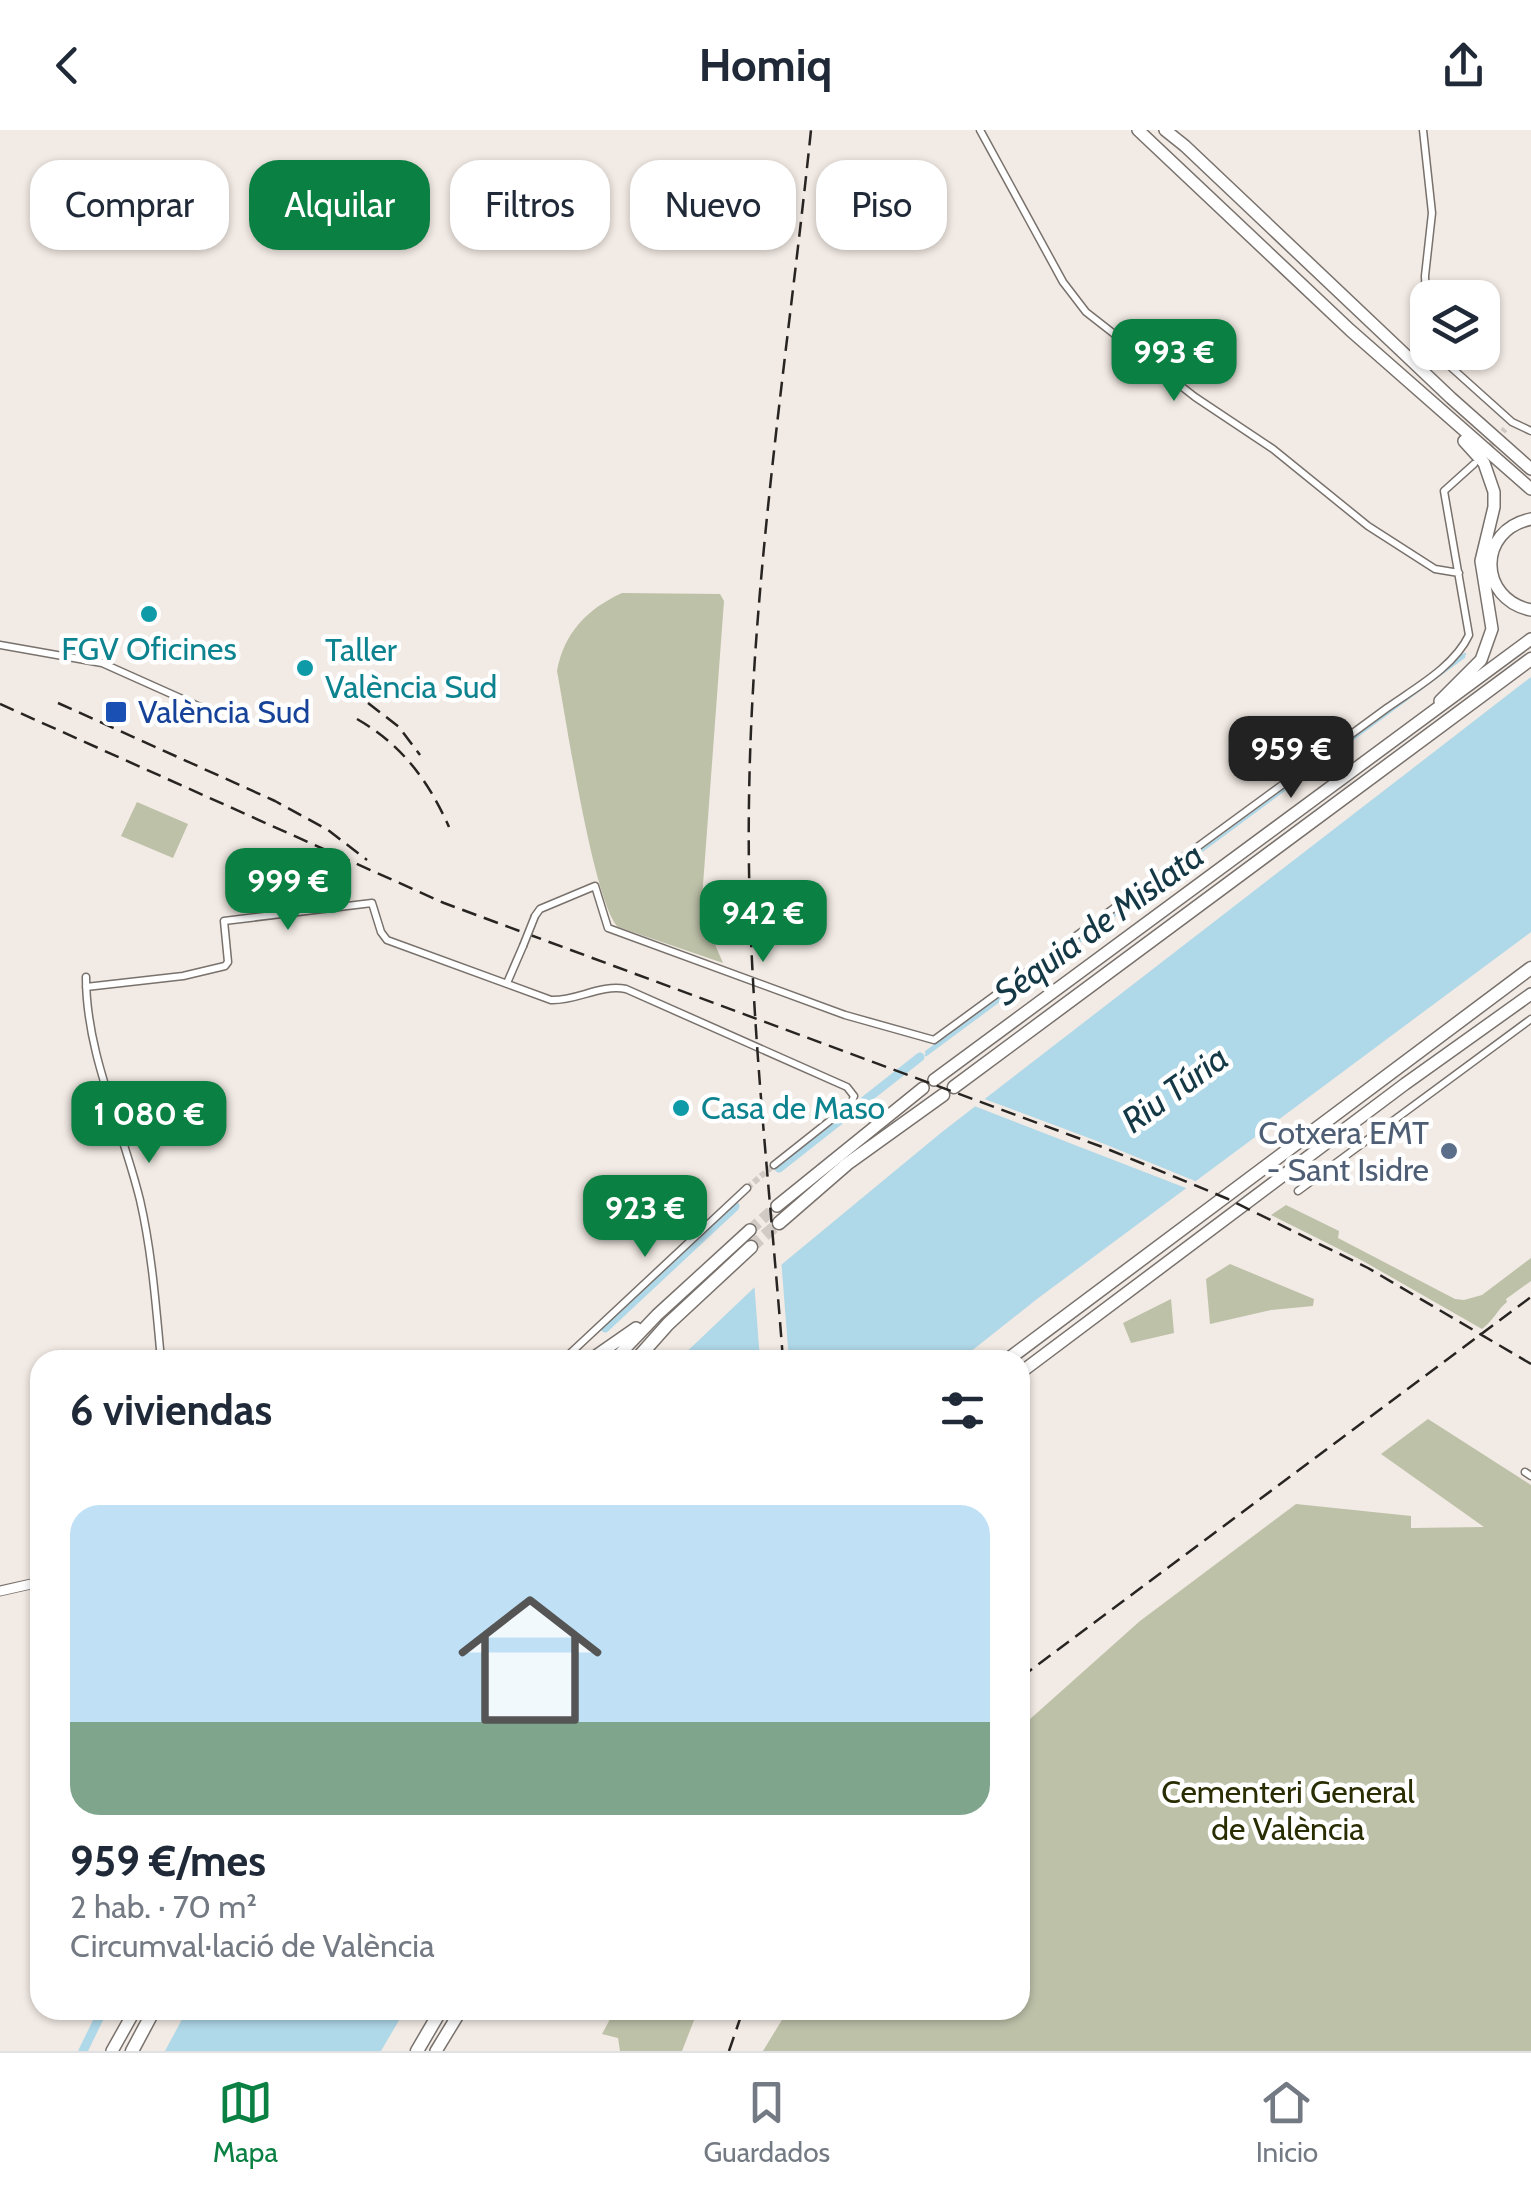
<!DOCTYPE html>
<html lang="es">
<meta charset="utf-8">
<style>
:root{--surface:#fff;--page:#f6f6f7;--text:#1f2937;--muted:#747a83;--line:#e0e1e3;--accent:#0b8043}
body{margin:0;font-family:Cabin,sans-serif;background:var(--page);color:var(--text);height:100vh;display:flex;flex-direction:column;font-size:38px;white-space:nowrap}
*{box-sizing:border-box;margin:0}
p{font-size:32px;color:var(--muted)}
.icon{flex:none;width:55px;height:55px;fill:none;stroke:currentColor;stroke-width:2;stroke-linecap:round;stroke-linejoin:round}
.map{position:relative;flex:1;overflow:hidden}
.panel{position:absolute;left:30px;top:1220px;width:1000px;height:670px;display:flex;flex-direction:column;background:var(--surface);border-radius:30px;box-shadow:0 2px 8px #0004}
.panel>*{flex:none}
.guide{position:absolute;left:30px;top:30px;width:1000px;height:90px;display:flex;gap:20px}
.fabs{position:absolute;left:1410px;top:150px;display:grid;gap:20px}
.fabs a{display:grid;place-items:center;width:90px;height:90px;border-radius:20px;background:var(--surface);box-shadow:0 2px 8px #0004;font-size:50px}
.price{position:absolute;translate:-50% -85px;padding:0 22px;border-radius:20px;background:var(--accent);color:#fff;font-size:32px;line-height:65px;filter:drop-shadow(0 2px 5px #0008)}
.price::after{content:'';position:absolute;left:50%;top:60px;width:30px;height:22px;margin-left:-15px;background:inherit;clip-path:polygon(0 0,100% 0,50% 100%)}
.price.current{background:#222;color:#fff}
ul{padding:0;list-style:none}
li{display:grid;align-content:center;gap:20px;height:530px;padding:0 40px}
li+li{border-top:2px solid var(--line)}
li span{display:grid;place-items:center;height:310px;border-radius:30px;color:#555}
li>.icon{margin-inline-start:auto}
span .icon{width:180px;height:180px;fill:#fffc;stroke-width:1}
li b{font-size:42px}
h2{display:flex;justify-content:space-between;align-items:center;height:120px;padding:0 40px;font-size:42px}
.pill{padding:0 35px;border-radius:30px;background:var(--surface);box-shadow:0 2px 8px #0004;font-size:35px;line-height:90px}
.pill.current{background:var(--accent);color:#fff}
header{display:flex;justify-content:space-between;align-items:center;height:130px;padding:0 40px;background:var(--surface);font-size:45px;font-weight:700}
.tabs{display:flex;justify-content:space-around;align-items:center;height:140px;border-top:2px solid var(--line);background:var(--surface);font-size:28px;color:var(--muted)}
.tabs a{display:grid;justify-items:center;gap:5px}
.tabs .current{color:var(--accent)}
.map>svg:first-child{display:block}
</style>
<header><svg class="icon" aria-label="back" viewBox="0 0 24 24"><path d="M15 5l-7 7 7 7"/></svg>Homiq<svg class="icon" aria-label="share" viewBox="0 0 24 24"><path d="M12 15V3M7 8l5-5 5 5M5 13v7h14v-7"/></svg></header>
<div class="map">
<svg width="1531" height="1921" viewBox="0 0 1531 1921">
<rect width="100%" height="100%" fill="#f2eae4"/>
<!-- green -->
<path fill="#bdc1a8" d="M 622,463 L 720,464 L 724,471 L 701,782 L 723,833 L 618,797 C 593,770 566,588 557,541 C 564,503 587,479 622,463 Z
M 137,672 L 188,694 L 173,728 L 121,706 Z
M 1286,1075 L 1339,1101 L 1338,1108 L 1455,1169 L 1464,1170 L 1482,1165 L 1531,1128 L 1531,1151 L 1506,1169 L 1507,1172 C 1497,1180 1494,1190 1482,1199 L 1363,1131 L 1271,1085 Z
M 1230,1134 L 1314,1169 L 1313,1176 L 1271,1180 L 1210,1194 L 1206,1149 Z
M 1171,1169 L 1174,1203 L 1131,1213 L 1123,1193 Z
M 1428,1289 L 1531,1355 L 1531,1921 L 763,1921 L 788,1880 L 1020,1880 L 1020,1598 L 1140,1491 L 1296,1374 L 1411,1386 L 1411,1398 L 1484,1397 L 1381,1324 Z
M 615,1880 L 698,1880 L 682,1921 L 620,1921 L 618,1908 L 602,1904 Z"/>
<!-- water -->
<path fill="#afd8e8" d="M 1531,547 L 1531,802 L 1037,1169 L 960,1230 L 678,1230 L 758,1154 L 942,1002 Z
M 187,1880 L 405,1880 L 381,1921 L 165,1921 Z"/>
<!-- pier -->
<path fill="#f2eae4" d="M 979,967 L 1097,1011 L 1200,1053 L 1191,1060 L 969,974 Z
M 781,1128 L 789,1230 L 760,1230 L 754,1151 Z"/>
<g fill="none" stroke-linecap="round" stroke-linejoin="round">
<!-- stream -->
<path stroke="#afd8e8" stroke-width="2.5" d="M 1454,532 L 1465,524
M 926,922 L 1278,661
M 926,925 L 1464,527
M 781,1040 L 921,929
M 607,1200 L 737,1079
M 86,1921 L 106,1880"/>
<!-- canal -->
<path stroke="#afd8e8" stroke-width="9" d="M 779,1038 L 920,927
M 605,1198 L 735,1076
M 83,1921 L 103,1880"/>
<!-- minor-tunnel -->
<path stroke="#d0c9c4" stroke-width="6" stroke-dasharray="6 3" stroke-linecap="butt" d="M 1485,322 L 1505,299
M 747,1058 L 774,1035"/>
<!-- trunk-tunnel -->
<path stroke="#d0c9c4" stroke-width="11" stroke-dasharray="11 5.5" stroke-linecap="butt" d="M 750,1100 L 777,1076"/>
<!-- motorway-tunnel -->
<path stroke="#d0c9c4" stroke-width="12" stroke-dasharray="12 6" stroke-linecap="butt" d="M 751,1117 L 779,1093"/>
<!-- minor casing -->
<g stroke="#78716c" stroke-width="9">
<path id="minor" d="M 980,0 L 1063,152 L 1086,182 L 1195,267 L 1273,319 L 1368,396 L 1435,439 L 1459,443
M 1423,0 L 1432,83 L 1425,146 L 1428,216
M 1434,222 L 1512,292 L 1531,301
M 0,515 L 102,533 L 207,580
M 535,786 L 540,779 L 595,756 L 608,798 L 845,885 L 934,910 L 1387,578 C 1415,558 1454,537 1469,505 L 1444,361 L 1474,334
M 86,847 C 86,924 122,996 140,1070 C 152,1122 156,1177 161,1230
M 507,853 L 523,816
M 86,857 L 183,846 L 225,836 L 228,832 L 224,791 L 372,773 L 381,802 L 387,810 L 551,870 C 577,871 600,854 626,859 L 847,957 L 854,966 L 851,974 L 774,1035
M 1298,1061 L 1531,889
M 563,1230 L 747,1058
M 1525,1342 L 1531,1346"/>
</g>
<!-- tertiary casing -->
<g stroke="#78716c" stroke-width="11">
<path id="tertiary" d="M 0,1461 L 40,1452"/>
</g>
<!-- trunk casing -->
<g stroke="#78716c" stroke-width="14">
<path id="trunk" d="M 1138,0 L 1350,200 L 1531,359
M 1165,0 L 1185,16 L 1451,268 L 1531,339
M 1531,389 C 1477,400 1478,469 1531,480
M 1440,571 L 1481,530 L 1492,499 L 1481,431 L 1494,377 L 1494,362 L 1484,333 L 1464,311
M 934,950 L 1531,509
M 777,1076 L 923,958
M 590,1230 L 636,1198
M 614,1230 L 657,1185 L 750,1100
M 1020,1243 L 1405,954 L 1531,864
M 112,1921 L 135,1880
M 436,1921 L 461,1880"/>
</g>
<!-- motorway casing -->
<g stroke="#78716c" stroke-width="15">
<path id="motorway" d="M 954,957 L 1531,529
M 779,1093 L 847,1034 L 943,965
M 636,1230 L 668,1194 L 751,1117
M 1007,1230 L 1531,838
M 132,1921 L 154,1880
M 417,1921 L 441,1880"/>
</g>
<!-- minor -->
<use href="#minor" stroke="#fff" stroke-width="6"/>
<!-- tertiary -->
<use href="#tertiary" stroke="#fff" stroke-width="9"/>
<!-- trunk -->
<use href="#trunk" stroke="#fff" stroke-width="11"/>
<!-- motorway -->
<use href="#motorway" stroke="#fff" stroke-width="12"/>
<!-- rail -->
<path stroke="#272422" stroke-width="2.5" stroke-dasharray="15 8" stroke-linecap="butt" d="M 58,573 L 275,671 L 328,700 L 367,730
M 368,573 L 399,597 L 420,625
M 0,574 L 444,773 L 1105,1018 L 1228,1069 L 1368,1138 L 1531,1234
M 357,589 C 402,615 428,650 449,697
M 783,1230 C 769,1044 746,857 749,671 C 752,446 788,223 811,0
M 1020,1548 L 1531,1167
M 729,1921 L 743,1880"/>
<!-- minor-bridge casing -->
<g stroke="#78716c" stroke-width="9" stroke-linecap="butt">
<path id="minor-bridge" d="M 523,816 L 535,786"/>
</g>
<!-- minor-bridge -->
<use href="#minor-bridge" stroke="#fff" stroke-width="6"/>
</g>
<!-- markers -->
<g fill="#0f9aa8" stroke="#fff" stroke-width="4">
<circle cx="149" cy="484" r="10"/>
<circle cx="305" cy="538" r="10"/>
<circle cx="681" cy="978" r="10"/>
</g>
<rect fill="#1a4fb4" stroke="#fff" stroke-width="4" x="104" y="570" width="24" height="24" rx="5"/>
<circle fill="#5c6f8a" stroke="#fff" stroke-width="4" cx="1449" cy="1021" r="10"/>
<g text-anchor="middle" stroke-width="9" stroke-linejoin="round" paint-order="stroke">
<!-- culture labels -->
<g font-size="32" fill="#0d838f" stroke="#fff" text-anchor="start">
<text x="149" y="530" text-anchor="middle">FGV Oficines</text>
<text x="325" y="531">Taller<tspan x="325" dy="37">València Sud</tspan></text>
<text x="701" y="989">Casa de Maso</text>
</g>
<!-- transit labels -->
<g font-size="32" fill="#164399" stroke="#fff" text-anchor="start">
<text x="138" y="593">València Sud</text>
</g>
<!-- service labels -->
<g font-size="32" fill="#4e5e75" stroke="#fff" text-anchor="end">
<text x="1429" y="1014">Cotxera EMT<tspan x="1429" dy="37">- Sant Isidre</tspan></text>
</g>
<!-- park labels -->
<g font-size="32" fill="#2a2d01" stroke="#fff">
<text x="1288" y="1673">Cementeri General<tspan x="1288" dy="37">de València</tspan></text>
</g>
<!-- water labels -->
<g font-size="35" font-style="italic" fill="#143845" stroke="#fff">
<text transform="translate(1099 794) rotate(-36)" y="12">Séquia de Mislata</text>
<text transform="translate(1175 959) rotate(-36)" y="12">Riu Túria</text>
</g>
</g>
</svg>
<div class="fabs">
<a><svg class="icon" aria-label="layers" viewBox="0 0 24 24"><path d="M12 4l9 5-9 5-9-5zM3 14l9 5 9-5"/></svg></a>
</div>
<b class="price" style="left:1174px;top:274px">993 €</b>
<b class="price current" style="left:1291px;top:671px">959 €</b>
<b class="price" style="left:288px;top:803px">999 €</b>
<b class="price" style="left:763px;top:835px">942 €</b>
<b class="price" style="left:149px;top:1036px">1 080 €</b>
<b class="price" style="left:645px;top:1130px">923 €</b>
<div class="guide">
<a class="pill">Comprar</a>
<a class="pill current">Alquilar</a>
<a class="pill">Filtros</a>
<a class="pill">Nuevo</a>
<a class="pill">Piso</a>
</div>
<section class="panel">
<h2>6 viviendas<svg class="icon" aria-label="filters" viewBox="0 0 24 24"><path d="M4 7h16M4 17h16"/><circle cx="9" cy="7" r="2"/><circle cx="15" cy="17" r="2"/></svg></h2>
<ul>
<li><span style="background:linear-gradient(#bfe0f5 70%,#7fa58c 0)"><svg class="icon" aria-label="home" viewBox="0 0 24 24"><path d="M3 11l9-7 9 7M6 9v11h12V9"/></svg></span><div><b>959 €/mes</b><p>2 hab. · 70 m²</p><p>Circumval·lació de València</p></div></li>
</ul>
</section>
</div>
<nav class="tabs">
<a class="current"><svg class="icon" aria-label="map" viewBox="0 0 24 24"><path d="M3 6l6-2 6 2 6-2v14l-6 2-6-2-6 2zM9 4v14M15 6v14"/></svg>Mapa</a>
<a><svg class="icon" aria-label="saved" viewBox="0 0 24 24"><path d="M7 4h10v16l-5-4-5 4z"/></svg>Guardados</a>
<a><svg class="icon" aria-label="home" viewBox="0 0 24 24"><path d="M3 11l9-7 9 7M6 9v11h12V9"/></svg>Inicio</a>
</nav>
